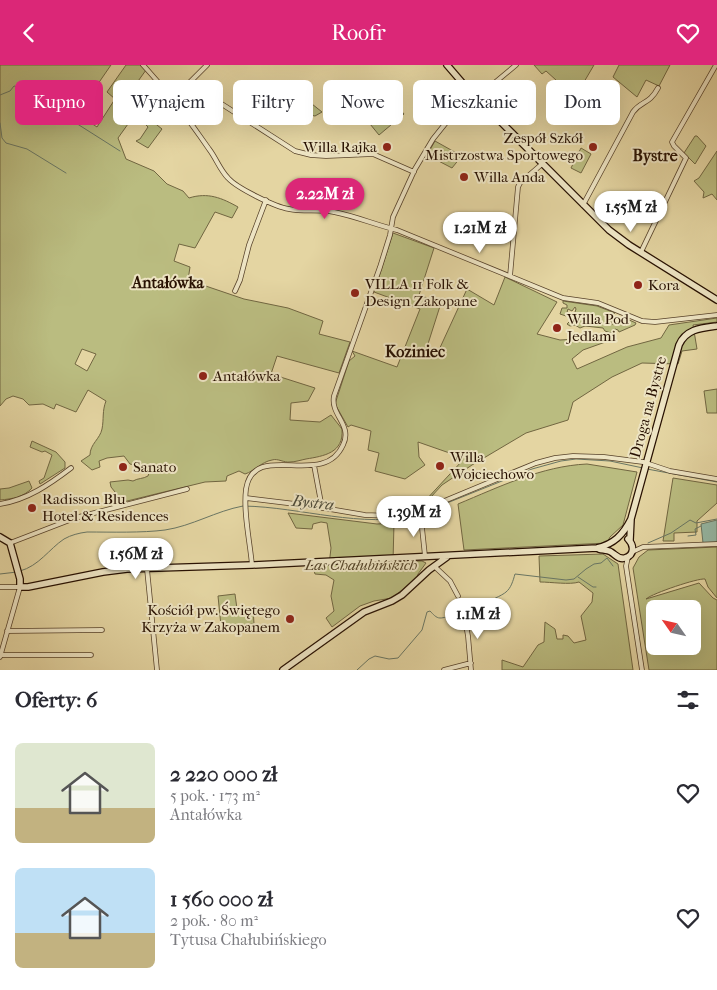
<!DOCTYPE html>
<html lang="pl">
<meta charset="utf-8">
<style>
:root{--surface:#fff;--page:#f7f7f7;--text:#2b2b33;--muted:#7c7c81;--accent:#db2777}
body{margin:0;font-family:"IM FELL French Canon",serif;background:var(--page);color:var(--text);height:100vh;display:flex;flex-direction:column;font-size:19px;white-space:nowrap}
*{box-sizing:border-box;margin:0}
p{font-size:16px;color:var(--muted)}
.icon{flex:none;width:28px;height:28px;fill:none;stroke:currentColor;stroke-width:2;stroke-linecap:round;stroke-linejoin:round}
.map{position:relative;height:605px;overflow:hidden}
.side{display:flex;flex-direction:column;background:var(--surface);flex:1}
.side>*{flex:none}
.guide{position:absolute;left:15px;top:15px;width:688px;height:45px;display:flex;gap:10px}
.needle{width:32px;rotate:304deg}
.controls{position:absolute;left:646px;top:535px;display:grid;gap:10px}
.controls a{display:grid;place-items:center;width:55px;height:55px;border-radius:8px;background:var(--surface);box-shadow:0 5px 20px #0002;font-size:25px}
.price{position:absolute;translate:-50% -42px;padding:0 11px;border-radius:18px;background:#fff;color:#222;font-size:16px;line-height:32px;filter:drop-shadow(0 1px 2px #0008)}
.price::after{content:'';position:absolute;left:50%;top:30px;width:15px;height:11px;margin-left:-8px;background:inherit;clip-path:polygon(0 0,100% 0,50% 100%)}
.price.selected{background:var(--accent);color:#fff}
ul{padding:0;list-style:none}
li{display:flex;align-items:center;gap:15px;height:125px;padding:0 15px}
li span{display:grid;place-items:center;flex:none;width:140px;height:100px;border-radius:8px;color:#555}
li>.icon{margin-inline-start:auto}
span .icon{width:60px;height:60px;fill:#fffc;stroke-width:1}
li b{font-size:21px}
h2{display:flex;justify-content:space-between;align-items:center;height:60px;padding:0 15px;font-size:21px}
.chip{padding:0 18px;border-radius:8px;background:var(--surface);box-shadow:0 5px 20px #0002;font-size:18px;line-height:45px}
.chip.selected{background:var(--accent);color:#fff}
header{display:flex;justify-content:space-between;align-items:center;height:65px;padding:0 15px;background:var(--accent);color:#fff;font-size:22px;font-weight:600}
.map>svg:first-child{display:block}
</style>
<header><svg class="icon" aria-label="back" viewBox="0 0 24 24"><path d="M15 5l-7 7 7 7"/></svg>Roofr<svg class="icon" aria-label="heart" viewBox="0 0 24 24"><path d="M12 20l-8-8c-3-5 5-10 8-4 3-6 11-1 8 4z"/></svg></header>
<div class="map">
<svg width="717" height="605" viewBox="0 0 717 605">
<rect width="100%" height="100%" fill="#e4d5a2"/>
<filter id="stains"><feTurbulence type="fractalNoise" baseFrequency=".004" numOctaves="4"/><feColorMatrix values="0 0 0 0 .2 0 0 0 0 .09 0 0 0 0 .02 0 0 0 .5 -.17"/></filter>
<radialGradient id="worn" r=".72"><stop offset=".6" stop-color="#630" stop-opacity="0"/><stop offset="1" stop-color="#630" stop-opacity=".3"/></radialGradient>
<!-- green -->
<path fill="#babc80" stroke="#716641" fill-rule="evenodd" d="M 0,0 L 111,0 L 93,26 L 99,31 L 85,54 L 97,62 L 115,34 L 107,27 L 126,0 L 140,0 L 146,5 L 131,26 L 151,41 L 140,55 L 133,52 L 118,73 L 126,94 L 154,106 L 167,119 L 183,126 L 189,133 C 208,127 222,133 238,142 L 232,153 L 215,147 L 195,183 L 179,179 L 174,196 L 190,202 L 188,215 L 244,234 L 288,243 L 323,256 L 319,269 L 350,277 L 339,308 L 277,291 L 271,309 L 315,323 L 308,336 L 291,338 L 290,355 L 320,357 L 331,350 L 342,364 C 344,388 324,391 306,394 C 301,395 295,397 290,397 C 284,398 278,393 272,395 C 261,397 255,406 245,409 L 239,406 L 227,411 L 226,416 L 205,417 L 123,437 L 111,422 L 110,417 L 128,415 L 133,416 C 138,413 143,414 148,411 L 149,408 L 139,406 L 138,401 L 130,399 L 124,391 L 107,393 L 99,396 L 100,402 L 92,405 L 81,396 L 90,390 C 90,379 100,374 102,364 C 104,354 102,346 106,336 L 88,325 L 76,347 L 56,339 L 54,344 L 43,339 L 29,340 L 23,334 L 13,331 L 6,334 L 0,341 ZM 82,284 L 96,289 L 87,306 L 75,299 Z
M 534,0 L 594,0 L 574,34 L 553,20 L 556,15 L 546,6 L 542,9 Z
M 619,0 L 670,0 L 659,21 L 646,15 L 637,32 L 613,12 Z
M 381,22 L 404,49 L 379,70 L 357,43 Z
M 298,24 L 297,27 L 322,47 L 315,51 L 296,47 L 294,50 L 289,49 L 295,37 L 291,30 L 294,25 Z
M 144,55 L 149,59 L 152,56 L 162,64 L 148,83 L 136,76 L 140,74 L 148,62 L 143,57 Z
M 695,71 L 697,71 L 706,81 L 695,99 L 684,88 Z
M 435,76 L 460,90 L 460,93 L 452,103 L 427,90 Z
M 581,83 L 591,89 L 581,108 L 571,103 Z
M 717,86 L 717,135 L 712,129 L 703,133 L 704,127 L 694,116 L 699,113 Z
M 393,168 L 434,183 L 419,230 L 441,238 L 427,282 L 438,287 L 467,224 L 494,240 L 505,212 L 557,237 L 537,269 L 560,275 L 610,272 L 611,275 L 583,285 L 572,294 L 577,304 L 627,282 L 661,273 L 669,260 L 717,253 L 717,257 L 693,260 L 697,284 L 682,286 L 678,299 L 642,298 L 612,312 L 573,337 L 568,355 L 526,368 L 472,400 L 442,420 L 430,433 L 431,438 L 423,441 L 424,437 L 462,396 L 461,392 L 418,377 L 419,392 L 425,400 L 405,414 L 375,406 L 379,388 L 368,385 L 371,366 L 351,360 L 348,362 L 335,339 L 349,296 L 355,291 L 352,286 L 397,302 L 420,244 L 374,227 Z
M 563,236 L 597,241 L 615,248 L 612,249 L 611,259 L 627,260 L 629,258 L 627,254 L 636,258 L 635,260 L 619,267 L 618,265 L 615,264 L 611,268 L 605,266 L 603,263 L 585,261 L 580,263 L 575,260 L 570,261 L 567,259 L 573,253 L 576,244 L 575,242 L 572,246 L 568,244 L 566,251 L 560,249 L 562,243 L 567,243 L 567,240 L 563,238 Z
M 717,324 L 717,348 L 707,348 L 704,326 Z
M 32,376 L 56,387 L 65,397 L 65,403 L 40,419 L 39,416 L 44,413 L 52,390 L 45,386 L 42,387 L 30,382 Z
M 587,399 L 637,407 L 623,460 L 610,472 L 607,478 L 464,485 L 458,439 C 499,422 542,401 587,399 Z
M 673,413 L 717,420 L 717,438 L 697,456 L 697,467 L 674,468 L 674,476 L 663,476 Z
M 29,416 L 32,423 C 24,432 12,434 0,435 L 0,424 L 9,423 Z
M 288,448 L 377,459 L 394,458 L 393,497 L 422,496 L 426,498 L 418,509 L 417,513 L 392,533 L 374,536 L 360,541 L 332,562 L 326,553 L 334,546 L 331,531 L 334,515 L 326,510 L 315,509 L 313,502 L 329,500 L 331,483 L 327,458 L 321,457 L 313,459 L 312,464 L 296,463 Z
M 717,482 L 717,533 L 708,522 L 705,514 C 698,513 653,528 646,534 L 699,518 L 713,533 L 717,535 L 717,605 L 649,605 L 633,503 L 639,492 L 648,485 ZM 655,544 L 692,544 L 692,581 L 655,581 Z
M 603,489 L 618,499 L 633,605 L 502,605 L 502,595 L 523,602 L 538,580 L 544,577 L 545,557 L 555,564 L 557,574 L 563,574 L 563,570 L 568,571 L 574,578 L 586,575 L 581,551 L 592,537 L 593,528 L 579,517 C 570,520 551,517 540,517 L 539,491 Z
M 235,529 L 237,544 L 253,543 L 254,559 L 221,561 L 218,531 Z"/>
<!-- water -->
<path fill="#95b9a6" stroke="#697664" d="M 717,455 L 717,478 L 703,478 L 701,459 Z"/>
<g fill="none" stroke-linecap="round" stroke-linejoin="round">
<!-- stream -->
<path stroke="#697664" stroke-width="1" d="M 0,30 L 10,26 L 14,21 L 19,22 L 120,86
M 0,58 L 2,73 L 6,78 L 27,84 L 66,108
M 647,404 L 717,417
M 422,448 L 532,404 L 561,396 L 576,394 L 610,396 L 643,403
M 688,471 L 696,470 L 695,464 L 701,461
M 648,478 L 671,468 L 690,455 L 696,458 L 717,454
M 20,506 C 39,501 49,484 64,474 C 71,470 79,468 87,467 C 111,467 142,468 165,465 C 192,461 216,446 243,441 C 302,442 361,464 419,450
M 0,509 L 17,507
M 578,512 L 593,522 L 596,522
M 357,605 L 369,594 L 375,591 L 389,594 L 398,593 L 422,565 L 427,547 L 430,546 C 433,549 436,553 440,553 C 447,554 500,533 506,527 C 511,523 513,516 515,509 L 566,515 L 574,514 L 586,504 L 594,499 L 601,498 L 607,493 L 613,501"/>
<!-- street casing -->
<g stroke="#57422a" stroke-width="5.5">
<path id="street" d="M 143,0 C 167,26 189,55 209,84 C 216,93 220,105 228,113 C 237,123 275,142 289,144 C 304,147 319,144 334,147 C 355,151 376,160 397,165 L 563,233 L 598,238 L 642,256 L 655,257 L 717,250
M 193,16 L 217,36 L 295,86 L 311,90 L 326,91 L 373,89 L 414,107
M 172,35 L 207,0
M 583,140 L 633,47 C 642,35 649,40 658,23
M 641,187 L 686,93 L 674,81 L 672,77 L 716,0
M 510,211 L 518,122 L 520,118 L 542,99
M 235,226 L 240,215 L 249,180 L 266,135
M 314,400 L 322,443
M 246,433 L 312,441 L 365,450 L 392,451 L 437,439 L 536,398 L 555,393 L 573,391 L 604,392 L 643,397 L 670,406 L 717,414
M 0,439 C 27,435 50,419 71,403
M 420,444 L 425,491
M 10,478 L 75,453 L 187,424
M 632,487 L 643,482 L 717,479
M 628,492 L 626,501 L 642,605
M 252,500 C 250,477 243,447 246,424 C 254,374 323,425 343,380 C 353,360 330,350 334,331 L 380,202 L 390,170 L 393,152 L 415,104 L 433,74 L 445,59 L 516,0
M 434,501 L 450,516 L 458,531
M 147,504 L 157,605
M 0,522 L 20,522 L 0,592
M 464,549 L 468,571 L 471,605
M 7,566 L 102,565
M 1,590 L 91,590
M 444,605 L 471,598"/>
</g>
<!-- secondary casing -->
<g stroke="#281102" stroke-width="8">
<path id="secondary" d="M 447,0 L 466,22 L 609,165 L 629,180 L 717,235
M 0,472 L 10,478 L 20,514 L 20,522 L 28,522 L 103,507 L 127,504 L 252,500 L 597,483 C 614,479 623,470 631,454
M 630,475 L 631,454 L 679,280 C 686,264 701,263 717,261
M 599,484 C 603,485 608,485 611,487 C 616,490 619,495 625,493 C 635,490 634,480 628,474
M 283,605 L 364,547 L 392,536 L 402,530 L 429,505 L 447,492"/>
</g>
<!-- street -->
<use href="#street" stroke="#ede4c3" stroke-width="4"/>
<!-- secondary -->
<use href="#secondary" stroke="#ede4c3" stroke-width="5.5"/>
</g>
<!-- markers -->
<g fill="#8f2418" stroke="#ede4c3" stroke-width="2">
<circle cx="387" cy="82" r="5"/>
<circle cx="593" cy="82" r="5"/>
<circle cx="464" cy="112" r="5"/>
<circle cx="638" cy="220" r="5"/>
<circle cx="355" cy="228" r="5"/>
<circle cx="557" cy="263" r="5"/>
<circle cx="203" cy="311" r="5"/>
<circle cx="440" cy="401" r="5"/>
<circle cx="123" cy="402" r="5"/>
<circle cx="32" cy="443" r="5"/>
<circle cx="290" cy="554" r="5"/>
</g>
<g text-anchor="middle" stroke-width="4" stroke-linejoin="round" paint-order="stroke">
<!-- poi labels -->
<g font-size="15" fill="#281102" stroke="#ede4c3" text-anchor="start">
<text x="583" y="78" text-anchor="end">Zespół Szkół<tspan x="583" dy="17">Mistrzostwa Sportowego</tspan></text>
<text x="377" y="87" text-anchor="end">Willa Rajka</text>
<text x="474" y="117">Willa Anda</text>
<text x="365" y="224">VILLA 11 Folk &amp;<tspan x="365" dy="17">Design Zakopane</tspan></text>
<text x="648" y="225">Kora</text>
<text x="567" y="259">Willa Pod<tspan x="567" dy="17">Jedlami</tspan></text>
<text x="213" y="316">Antałówka</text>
<text x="450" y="397">Willa<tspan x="450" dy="17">Wojciechowo</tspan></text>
<text x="133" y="407">Sanato</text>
<text x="42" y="439">Radisson Blu<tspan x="42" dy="17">Hotel &amp; Residences</tspan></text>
<text x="280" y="550" text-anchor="end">Kościół pw. Świętego<tspan x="280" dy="17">Krzyża w Zakopanem</tspan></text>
</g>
<!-- street labels -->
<g font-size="15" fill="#281102" stroke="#ede4c3">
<text transform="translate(648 342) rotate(-75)" y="5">Droga na Bystre</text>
</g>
<!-- park labels -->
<g font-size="15" font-style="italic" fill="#544428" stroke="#ede4c3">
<text x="361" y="505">Las Chałubińskich</text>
</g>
<!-- neighbourhood labels -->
<g font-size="16" font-weight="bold" fill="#281102" stroke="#ede4c3">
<text x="655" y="96">Bystre</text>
<text x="168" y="223">Antałówka</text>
<text x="415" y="292">Koziniec</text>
</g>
<!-- water labels -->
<g font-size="16" font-style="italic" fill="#4e4c3b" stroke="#ede4c3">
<text transform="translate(313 437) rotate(6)" y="6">Bystra</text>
</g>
</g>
<rect width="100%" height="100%" filter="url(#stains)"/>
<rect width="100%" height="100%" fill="url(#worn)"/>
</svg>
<div class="controls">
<a><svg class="needle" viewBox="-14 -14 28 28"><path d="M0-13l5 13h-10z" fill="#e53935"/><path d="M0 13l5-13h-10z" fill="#7c7c81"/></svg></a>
</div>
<b class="price selected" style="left:325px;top:155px">2.22M zł</b>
<b class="price" style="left:631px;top:168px">1.55M zł</b>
<b class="price" style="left:480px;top:189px">1.21M zł</b>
<b class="price" style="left:414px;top:473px">1.39M zł</b>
<b class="price" style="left:136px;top:515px">1.56M zł</b>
<b class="price" style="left:478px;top:575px">1.1M zł</b>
<div class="guide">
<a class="chip selected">Kupno</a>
<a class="chip">Wynajem</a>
<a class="chip">Filtry</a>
<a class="chip">Nowe</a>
<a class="chip">Mieszkanie</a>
<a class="chip">Dom</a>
</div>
</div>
<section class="side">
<h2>Oferty: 6<svg class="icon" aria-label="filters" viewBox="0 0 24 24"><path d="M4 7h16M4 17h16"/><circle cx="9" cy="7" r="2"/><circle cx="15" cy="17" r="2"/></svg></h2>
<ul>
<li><span style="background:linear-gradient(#dfe7d0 65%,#c2b280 0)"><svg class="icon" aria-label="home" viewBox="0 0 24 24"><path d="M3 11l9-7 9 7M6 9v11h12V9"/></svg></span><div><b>2 220 000 zł</b><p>5 pok. · 173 m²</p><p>Antałówka</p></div><svg class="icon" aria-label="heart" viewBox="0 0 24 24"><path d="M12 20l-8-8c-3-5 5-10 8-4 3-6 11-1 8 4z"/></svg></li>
<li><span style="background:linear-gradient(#bfe0f5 65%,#c2b280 0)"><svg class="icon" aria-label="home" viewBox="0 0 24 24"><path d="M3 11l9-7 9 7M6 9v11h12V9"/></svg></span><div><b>1 560 000 zł</b><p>2 pok. · 80 m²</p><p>Tytusa Chałubińskiego</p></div><svg class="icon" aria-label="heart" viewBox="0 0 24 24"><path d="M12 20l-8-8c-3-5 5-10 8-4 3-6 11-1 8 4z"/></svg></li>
</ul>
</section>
